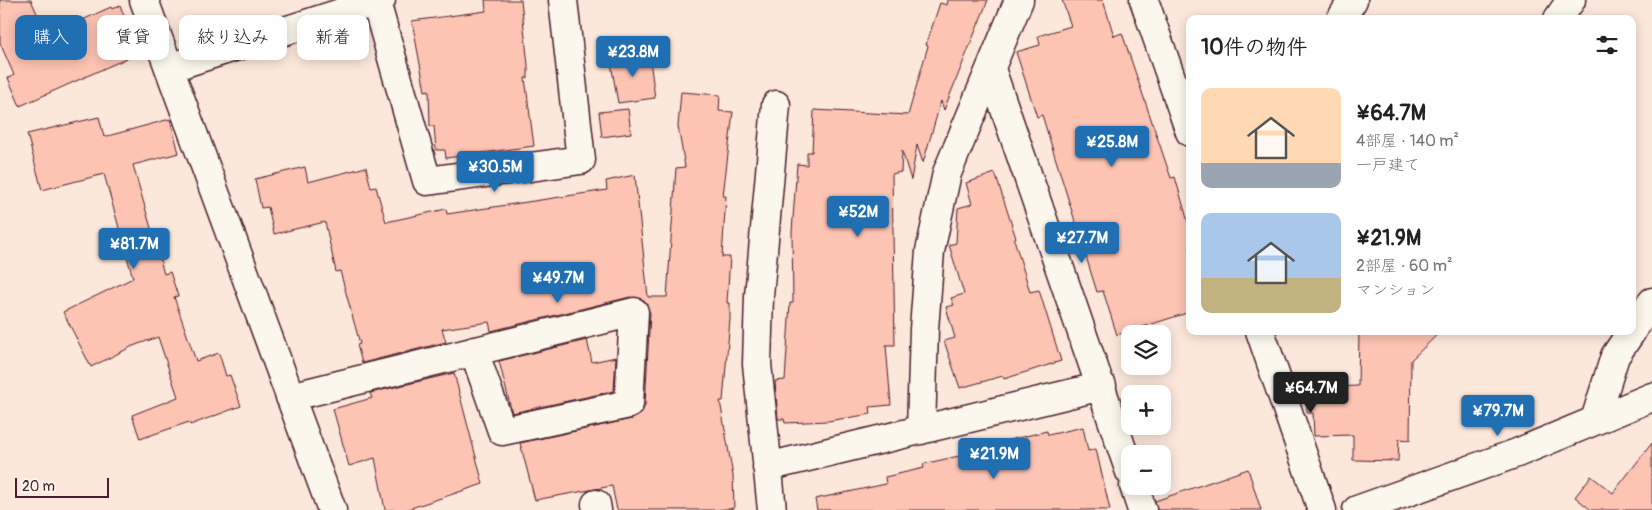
<!DOCTYPE html>
<html lang="ja">
<meta charset="utf-8">
<style>
:root{--surface:#fff;--page:#f6f6f6;--text:#202124;--muted:#757577;--accent:#1f6fb2}
body{margin:0;font-family:Pangolin,"Klee One",sans-serif;background:var(--page);color:var(--text);height:100vh;display:flex;flex-direction:column;font-size:19px;white-space:nowrap}
*{box-sizing:border-box;margin:0}
p{font-size:16px;color:var(--muted)}
.icon{flex:none;width:28px;height:28px;fill:none;stroke:currentColor;stroke-width:2;stroke-linecap:round;stroke-linejoin:round}
.map{position:relative;flex:1;overflow:hidden}
.drawer{position:absolute;left:1186px;top:15px;width:450px;height:320px;display:flex;flex-direction:column;background:var(--surface);border-radius:10px;box-shadow:0 2px 12px #0003}
.drawer>*{flex:none}
.guide{position:absolute;left:15px;top:15px;width:475px;height:45px;display:flex;gap:10px}
.fabs{position:absolute;left:1121px;top:325px;display:grid;gap:10px}
.fabs a{display:grid;place-items:center;width:50px;height:50px;border-radius:10px;background:var(--surface);box-shadow:0 2px 12px #0003;font-size:25px}
.scale{position:absolute;left:15px;bottom:12px;width:94px;box-sizing:border-box;padding-left:5px;border:2px solid #4a1f2b;border-top:0;font-size:14px;line-height:18px;white-space:nowrap;color:#4a1f2b;-webkit-text-stroke:4px #fbf7ec;paint-order:stroke}
.price{position:absolute;translate:-50% -42px;padding:0 11px;border-radius:5px;background:var(--accent);color:#fff;font-size:16px;line-height:32px;filter:drop-shadow(0 1px 2px #0008)}
.price::after{content:'';position:absolute;left:50%;top:30px;width:15px;height:11px;margin-left:-8px;background:inherit;clip-path:polygon(0 0,100% 0,50% 100%)}
.price.current{background:#222;color:#fff}
ul{padding:0;list-style:none}
li{display:flex;align-items:center;gap:15px;height:125px;padding:0 15px}
li span{display:grid;place-items:center;flex:none;width:140px;height:100px;border-radius:10px;color:#555}
li>.icon{margin-inline-start:auto}
span .icon{width:60px;height:60px;fill:#fffc;stroke-width:1}
li b{font-size:21px}
h2{display:flex;justify-content:space-between;align-items:center;height:60px;padding:0 15px;font-size:21px}
.tag{padding:0 18px;border-radius:10px;background:var(--surface);box-shadow:0 2px 12px #0003;font-size:18px;line-height:45px}
.tag.current{background:var(--accent);color:#fff}
.map>svg:first-child{display:block}
</style>
<div class="map">
<svg width="1652" height="510" viewBox="0 0 1652 510">
<rect width="100%" height="100%" fill="#fce7db"/>
<filter id="ink" filterUnits="userSpaceOnUse"><feTurbulence type="fractalNoise" baseFrequency=".02" numOctaves="2"/><feDisplacementMap in="SourceGraphic" scale="10" xChannelSelector="R" yChannelSelector="G"/><feConvolveMatrix kernelMatrix="1 2 1 2 8 2 1 2 1" color-interpolation-filters="sRGB"/></filter>
<g filter="url(#ink)">
<!-- building -->
<path fill="#fdc3b3" stroke="#4a1f2b" d="M 0,0 L 31,0 L 47,36 L 111,7 L 112,9 L 120,5 L 132,38 L 125,41 L 132,56 L 20,106 L 8,78 L 14,75 L 0,43 Z
M 485,0 L 521,0 L 528,65 L 528,78 L 525,78 L 534,146 L 446,158 L 445,150 L 436,150 L 434,126 L 430,126 L 429,90 L 425,91 L 412,21 L 486,11 Z
M 948,0 L 988,0 L 944,110 L 941,101 L 923,163 L 917,145 L 911,180 L 902,151 L 901,172 L 892,174 L 895,345 L 886,345 L 891,405 L 870,407 L 871,414 L 828,421 L 785,423 L 784,419 L 778,419 L 775,381 L 785,380 L 790,303 L 793,303 L 792,232 L 797,164 L 807,165 L 807,152 L 812,152 L 814,110 L 908,115 L 928,46 L 926,45 L 940,3 L 947,5 Z
M 1062,0 L 1103,0 L 1114,36 L 1122,33 L 1171,178 L 1175,177 L 1190,229 L 1190,312 L 1117,335 L 1103,291 L 1097,292 L 1042,115 L 1037,117 L 1016,52 L 1040,45 L 1038,36 L 1071,26 Z
M 649,52 L 655,98 L 618,103 L 610,58 Z
M 681,92 L 720,95 L 719,111 L 733,112 L 723,196 L 726,196 L 722,257 L 730,257 L 727,303 L 730,303 L 730,319 L 723,401 L 720,401 L 733,476 L 734,508 L 717,510 L 617,510 L 612,486 L 535,500 L 520,443 L 632,419 L 641,414 L 645,405 L 650,313 L 644,300 L 630,297 L 491,331 L 489,322 L 442,329 L 446,342 L 362,363 L 357,345 L 360,344 L 340,271 L 336,272 L 325,222 L 274,234 L 268,207 L 261,208 L 255,179 L 305,167 L 308,182 L 366,167 L 371,188 L 376,187 L 386,222 L 446,209 L 447,214 L 607,190 L 606,181 L 635,175 L 648,297 L 667,297 L 676,168 L 685,167 L 678,126 Z
M 628,109 L 631,133 L 602,137 L 599,112 Z
M 99,117 L 104,137 L 170,119 L 179,153 L 133,165 L 164,274 L 170,272 L 178,296 L 174,297 L 196,361 L 219,353 L 226,376 L 230,375 L 241,406 L 190,425 L 189,422 L 140,439 L 132,415 L 178,397 L 158,337 L 133,346 L 91,367 L 63,312 L 133,278 L 104,174 L 42,190 L 27,134 Z
M 995,173 L 1016,238 L 1014,239 L 1030,292 L 1039,290 L 1061,361 L 1004,379 L 1003,376 L 960,388 L 944,341 L 955,338 L 946,307 L 954,305 L 951,298 L 964,294 L 949,245 L 956,243 L 958,208 L 972,204 L 966,183 Z
M 1359,331 L 1441,331 L 1411,360 L 1410,440 L 1399,439 L 1398,461 L 1353,460 L 1353,435 L 1314,436 L 1313,413 L 1307,413 L 1306,388 L 1358,386 Z
M 587,340 L 592,362 L 616,357 L 614,391 L 512,413 L 499,361 Z
M 454,373 L 483,484 L 405,510 L 385,510 L 375,458 L 349,466 L 333,409 L 372,398 L 370,393 Z
M 1083,427 L 1088,451 L 1096,449 L 1110,510 L 817,510 L 815,499 L 886,484 L 885,477 L 924,468 L 923,464 L 968,454 L 967,450 L 1047,431 L 1048,435 Z
M 1652,443 L 1652,510 L 1591,510 L 1575,497 L 1591,476 L 1613,493 Z
M 1248,469 L 1261,510 L 1157,510 L 1155,501 Z"/>
<g fill="none" stroke-linecap="round" stroke-linejoin="round">
<!-- street casing -->
<g stroke="#4a1f2b" stroke-width="31">
<path id="street" d="M 144,0 L 332,510
M 1144,0 L 1190,132
M 376,2 L 427,181 L 581,160 L 563,0
M 1341,19 L 1353,0
M 1558,19 L 1571,0
M 169,68 L 381,0
M 991,69 L 1130,472
M 1632,330 L 1652,302
M 1260,331 L 1322,510
M 290,397 L 634,312 L 629,404 L 502,431 L 474,351
M 1595,420 L 1615,356 L 1632,331
M 921,430 L 924,329 L 930,251 L 947,173 L 1019,0
M 767,467 L 1102,386
M 1134,486 L 1142,510
M 596,504 L 597,510
M 772,510 L 757,364 L 759,296 L 776,105"/>
</g>
<!-- secondary casing -->
<g stroke="#4a1f2b" stroke-width="31">
<path id="secondary" d="M 1357,510 L 1517,453 L 1652,397"/>
</g>
<!-- street -->
<use href="#street" stroke="#fbf7ec" stroke-width="28"/>
<!-- secondary -->
<use href="#secondary" stroke="#fbf7ec" stroke-width="28"/>
</g>
</g>
</svg>
<div class="fabs">
<a><svg class="icon" aria-label="layers" viewBox="0 0 24 24"><path d="M12 4l9 5-9 5-9-5zM3 14l9 5 9-5"/></svg></a>
<a>+</a>
<a>−</a>
</div>
<div class="scale">20 m</div>
<b class="price" style="left:633px;top:78px">¥23.8M</b>
<b class="price" style="left:1112px;top:168px">¥25.8M</b>
<b class="price" style="left:495px;top:193px">¥30.5M</b>
<b class="price" style="left:858px;top:238px">¥52M</b>
<b class="price" style="left:1082px;top:264px">¥27.7M</b>
<b class="price" style="left:134px;top:270px">¥81.7M</b>
<b class="price" style="left:558px;top:304px">¥49.7M</b>
<b class="price current" style="left:1311px;top:414px">¥64.7M</b>
<b class="price" style="left:1498px;top:437px">¥79.7M</b>
<b class="price" style="left:994px;top:480px">¥21.9M</b>
<div class="guide">
<a class="tag current">購入</a>
<a class="tag">賃貸</a>
<a class="tag">絞り込み</a>
<a class="tag">新着</a>
</div>
<section class="drawer">
<h2>10件の物件<svg class="icon" aria-label="filters" viewBox="0 0 24 24"><path d="M4 7h16M4 17h16"/><circle cx="9" cy="7" r="2"/><circle cx="15" cy="17" r="2"/></svg></h2>
<ul>
<li><span style="background:linear-gradient(#ffd9b3 75%,#9aa5b1 0)"><svg class="icon" aria-label="home" viewBox="0 0 24 24"><path d="M3 11l9-7 9 7M6 9v11h12V9"/></svg></span><div><b>¥64.7M</b><p>4部屋 · 140 m²</p><p>一戸建て</p></div></li>
<li><span style="background:linear-gradient(#a9c7e8 65%,#c2b280 0)"><svg class="icon" aria-label="home" viewBox="0 0 24 24"><path d="M3 11l9-7 9 7M6 9v11h12V9"/></svg></span><div><b>¥21.9M</b><p>2部屋 · 60 m²</p><p>マンション</p></div></li>
</ul>
</section>
</div>
